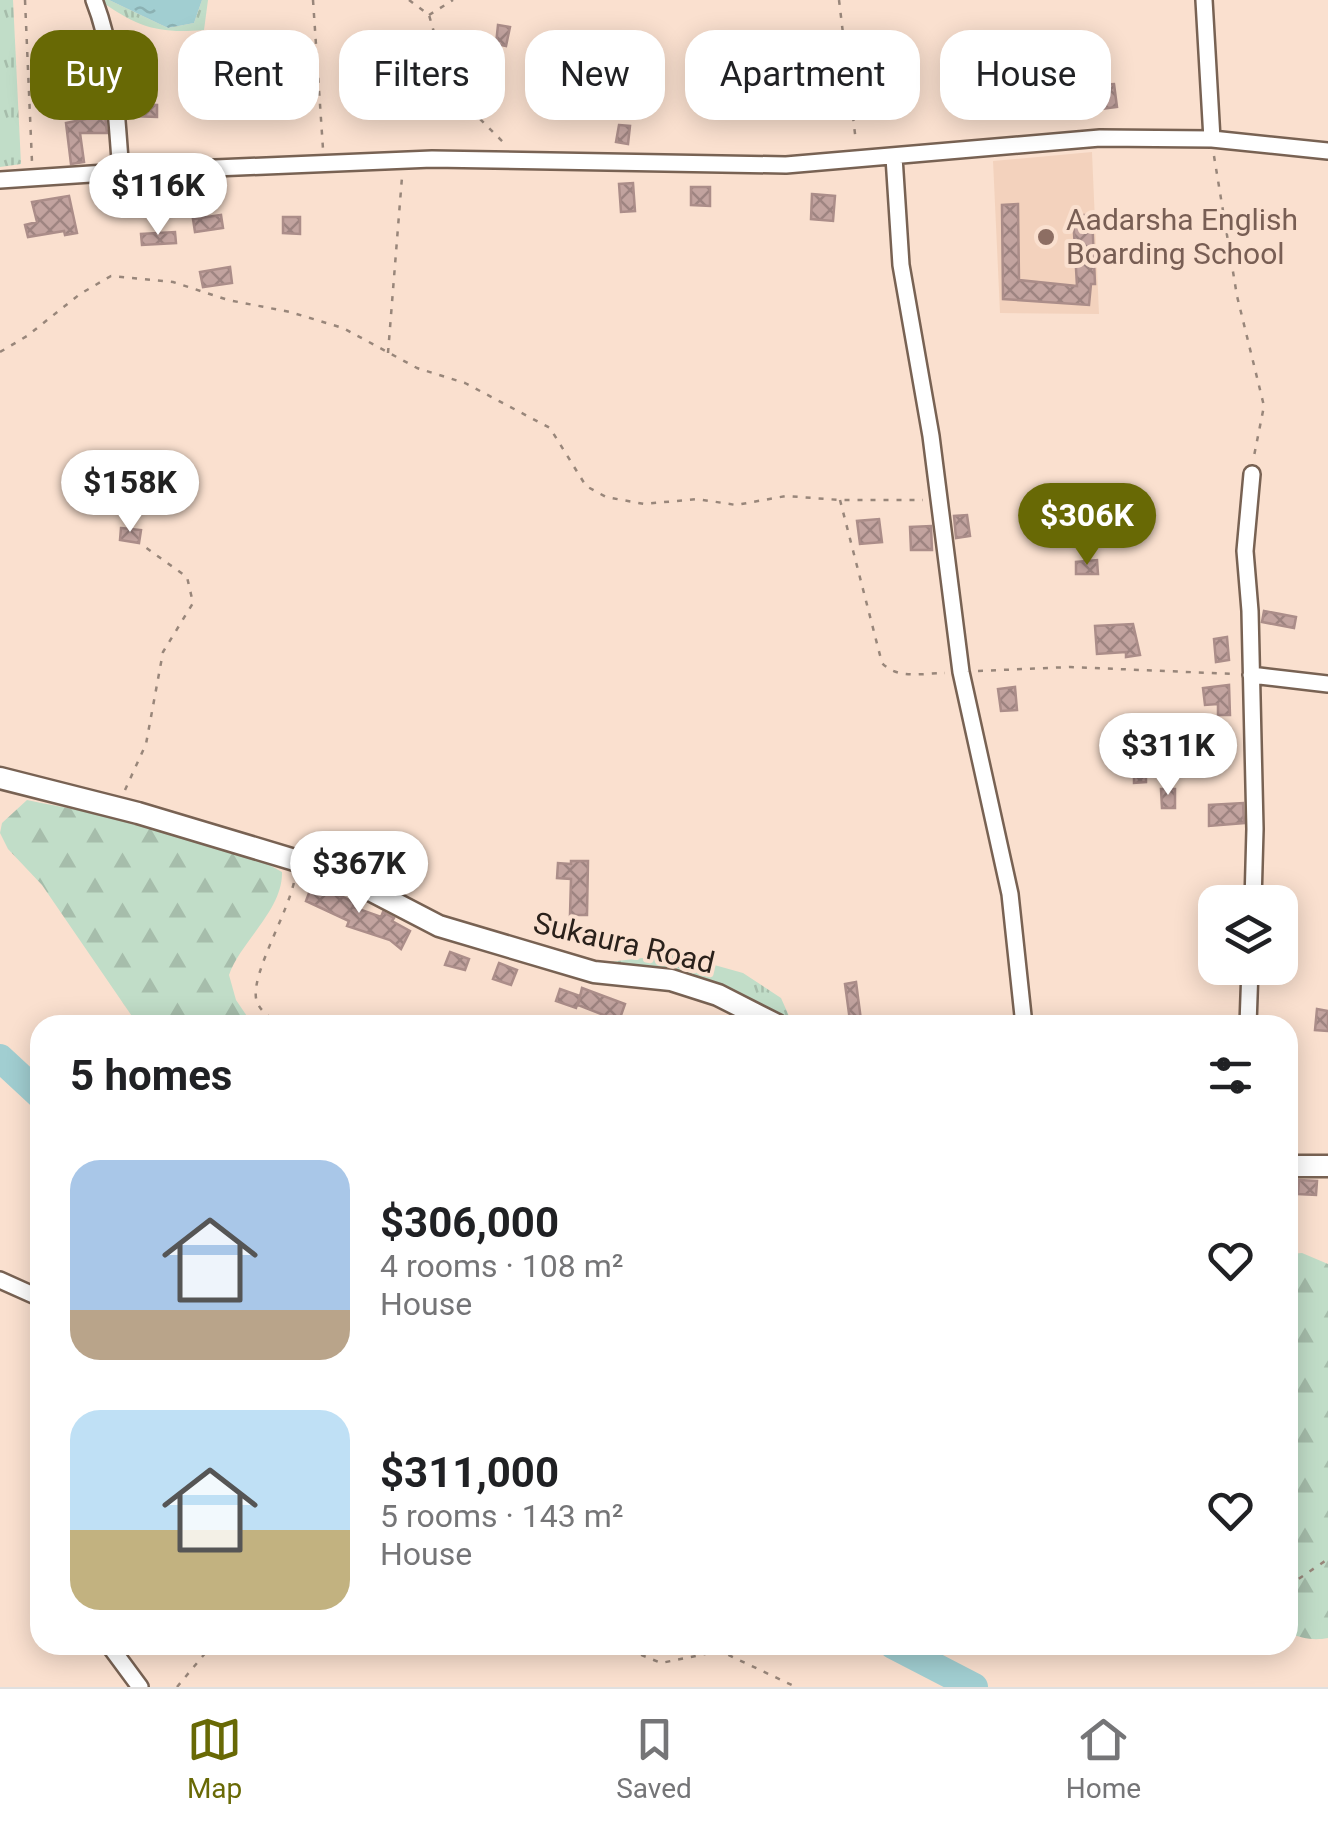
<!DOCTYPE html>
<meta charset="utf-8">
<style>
:root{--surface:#fff;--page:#f6f6f6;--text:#202124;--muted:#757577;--line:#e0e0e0;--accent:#686905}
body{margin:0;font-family:Roboto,sans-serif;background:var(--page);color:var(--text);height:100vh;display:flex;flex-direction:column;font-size:38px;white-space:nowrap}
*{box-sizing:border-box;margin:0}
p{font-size:32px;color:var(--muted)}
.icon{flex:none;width:55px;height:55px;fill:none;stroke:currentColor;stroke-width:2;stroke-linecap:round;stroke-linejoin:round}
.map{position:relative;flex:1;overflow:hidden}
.side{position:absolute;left:30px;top:1015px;width:1268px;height:640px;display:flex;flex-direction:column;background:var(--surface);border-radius:30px;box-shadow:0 5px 25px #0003}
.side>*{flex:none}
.hud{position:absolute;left:30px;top:30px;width:1270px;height:90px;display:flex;gap:20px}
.buttons{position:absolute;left:1198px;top:885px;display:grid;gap:20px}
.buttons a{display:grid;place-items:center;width:100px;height:100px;border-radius:20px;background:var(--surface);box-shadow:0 5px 25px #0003;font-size:50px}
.price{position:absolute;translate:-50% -85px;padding:0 22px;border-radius:35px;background:#fff;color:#222;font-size:32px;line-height:65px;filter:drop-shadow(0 2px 5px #0008)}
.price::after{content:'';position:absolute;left:50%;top:60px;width:30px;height:22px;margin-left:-15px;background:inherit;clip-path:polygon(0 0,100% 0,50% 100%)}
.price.on{background:var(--accent);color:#fff}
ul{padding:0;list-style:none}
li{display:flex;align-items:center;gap:30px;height:250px;padding:0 40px}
li span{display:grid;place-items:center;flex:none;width:280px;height:200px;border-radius:30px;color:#555}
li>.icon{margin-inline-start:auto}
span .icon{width:120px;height:120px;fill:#fffc;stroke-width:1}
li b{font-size:42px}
h2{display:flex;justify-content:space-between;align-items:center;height:120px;padding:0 40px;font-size:42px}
.chip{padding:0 35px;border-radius:30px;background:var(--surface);box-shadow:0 5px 25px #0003;font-size:35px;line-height:90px}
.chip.on{background:var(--accent);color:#fff}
.tabs{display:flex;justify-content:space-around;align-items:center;height:140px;border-top:2px solid var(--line);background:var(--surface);font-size:28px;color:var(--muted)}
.tabs a{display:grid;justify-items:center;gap:5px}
.tabs .on{color:var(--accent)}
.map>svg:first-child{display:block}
</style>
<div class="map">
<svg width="1328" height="1687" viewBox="0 0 1328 1687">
<defs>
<pattern id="grass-tufts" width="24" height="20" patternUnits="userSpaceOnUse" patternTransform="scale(2.5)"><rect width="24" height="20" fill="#c1ddc8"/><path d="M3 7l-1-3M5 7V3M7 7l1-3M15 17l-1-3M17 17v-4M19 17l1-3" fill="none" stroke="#a6bdab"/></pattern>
<pattern id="forest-firs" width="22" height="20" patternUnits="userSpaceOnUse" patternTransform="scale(2.5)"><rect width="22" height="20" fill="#c1ddc8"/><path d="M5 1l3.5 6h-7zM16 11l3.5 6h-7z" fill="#a6bdab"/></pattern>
<pattern id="water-ripples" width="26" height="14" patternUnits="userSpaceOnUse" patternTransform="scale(2.5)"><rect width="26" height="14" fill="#a1ced1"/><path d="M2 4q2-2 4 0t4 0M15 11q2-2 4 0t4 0" fill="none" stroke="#8bb1b3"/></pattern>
<pattern id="building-cross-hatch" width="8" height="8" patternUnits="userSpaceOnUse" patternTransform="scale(2.5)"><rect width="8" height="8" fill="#c2a39f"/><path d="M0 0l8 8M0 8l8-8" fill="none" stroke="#9e8481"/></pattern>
</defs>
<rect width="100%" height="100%" fill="#fae0cf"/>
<!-- built -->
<path fill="#f3d2bd" d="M 1092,152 L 1099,314 L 1000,313 L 993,161 Z"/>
<!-- grass -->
<path fill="url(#grass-tufts)" d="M 0,0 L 13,0 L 21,164 L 0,167 Z
M 99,0 L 109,0 L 168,28 L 194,23 L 202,0 L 208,0 L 204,30 C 157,34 138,27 99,0 Z
M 675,954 L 743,973 L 781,998 L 793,1025 L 720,988 L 601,963 Z"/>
<!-- forest -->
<path fill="url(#forest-firs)" d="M 27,800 C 104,816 215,832 282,872 C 283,910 241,941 229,975 L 236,1000 L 253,1025 L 138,1025 L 42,885 L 8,849 L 0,833 L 2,823 Z
M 1302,1253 L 1328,1264 L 1328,1638 C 1313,1641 1302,1638 1288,1633 L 1288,1254 Z"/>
<!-- water -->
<path fill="url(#water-ripples)" d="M 109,0 L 202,0 L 194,23 L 168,28 Z"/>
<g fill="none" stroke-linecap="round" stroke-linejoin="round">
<!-- river -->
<path stroke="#a1ced1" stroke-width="28" d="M 0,1058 L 40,1095
M 893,1645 L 974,1687"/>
</g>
<!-- building -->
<path fill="url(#building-cross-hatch)" stroke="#ab8d89" stroke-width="2.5" d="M 498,25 L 510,27 L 506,46 L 496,44 Z
M 904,84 L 906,98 L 881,101 L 879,87 Z
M 1114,84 L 1117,107 L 1100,109 L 1098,85 Z
M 130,104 L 157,105 L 157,117 L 129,116 Z
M 105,115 L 107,133 L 80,133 L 84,162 L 71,164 L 66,123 Z
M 619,125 L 630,126 L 628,144 L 616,142 Z
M 633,183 L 635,211 L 621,212 L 619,184 Z
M 691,187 L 710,187 L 710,206 L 691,205 Z
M 812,194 L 835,196 L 833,221 L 811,219 Z
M 69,196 L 77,233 L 65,235 L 64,231 L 28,237 L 25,225 L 37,222 L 32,202 Z
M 1018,204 L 1019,280 L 1077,286 L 1073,215 L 1092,215 L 1095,284 L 1091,284 L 1089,305 L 1003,299 L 1002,205 Z
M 221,215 L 223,228 L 195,232 L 193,219 Z
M 283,217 L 300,217 L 300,234 L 283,233 Z
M 175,232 L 176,243 L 142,245 L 141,234 Z
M 230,267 L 232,283 L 203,287 L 200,272 Z
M 967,515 L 970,536 L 956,538 L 954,516 Z
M 879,519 L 882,542 L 860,544 L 857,521 Z
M 931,526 L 932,550 L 911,550 L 910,527 Z
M 121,528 L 141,530 L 139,543 L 120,540 Z
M 1097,560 L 1098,574 L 1076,574 L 1076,562 Z
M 1264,611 L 1296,617 L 1294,628 L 1262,622 Z
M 1133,624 L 1140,655 L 1126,657 L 1126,652 L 1097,654 L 1095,626 Z
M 1227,637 L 1229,660 L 1216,662 L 1214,639 Z
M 1229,685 L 1230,715 L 1218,715 L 1218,704 L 1205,705 L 1203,688 Z
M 1015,687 L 1017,710 L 1001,711 L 998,689 Z
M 1146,764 L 1146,782 L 1134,783 L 1134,765 Z
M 1161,789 L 1175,789 L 1175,808 L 1162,808 Z
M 1243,803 L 1244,823 L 1209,826 L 1209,805 Z
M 571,861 L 588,861 L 587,915 L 570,915 L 571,879 L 557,878 L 558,863 L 571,864 Z
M 312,885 L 345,898 L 354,903 L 353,907 L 381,917 L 383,912 L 394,918 L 392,921 L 410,931 L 401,949 L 390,940 L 347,926 L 349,921 L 306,901 Z
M 450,952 L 469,959 L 465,970 L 445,965 Z
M 499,963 L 517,970 L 511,985 L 493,979 Z
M 856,982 L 861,1020 L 850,1021 L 845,984 Z
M 582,988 L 625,1004 L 619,1021 L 578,1005 Z
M 560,989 L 580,996 L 576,1008 L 556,1001 Z
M 1317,1009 L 1328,1011 L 1328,1031 L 1315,1030 Z
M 1299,1180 L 1317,1181 L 1316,1195 L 1298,1194 Z"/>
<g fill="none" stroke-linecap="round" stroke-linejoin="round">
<!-- minor casing -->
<g stroke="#786253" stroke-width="20">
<path id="minor" d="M 94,0 C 115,53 116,115 121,172
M 1204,0 L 1212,139
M 894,157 L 901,265 L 931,436 L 961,672 L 1010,894 L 1024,1025
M 0,180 L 121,172 L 432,159 L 786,165 L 1100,138 L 1212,139 L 1328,151
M 1252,474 L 1245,551 L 1250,611 L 1255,829 L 1253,902
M 1251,675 L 1328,684
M 1248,1025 L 1250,968
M 0,1280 L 40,1298
M 109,1645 L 140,1687"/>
</g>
<!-- tertiary casing -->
<g stroke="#786253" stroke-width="25">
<path id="tertiary" d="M 0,778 L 138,813 L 298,861 L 337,873 L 439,926 L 594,972 L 671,980 L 718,995 L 777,1025
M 1288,1166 L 1328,1166"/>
</g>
<!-- path -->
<path stroke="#98867a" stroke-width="2.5" stroke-dasharray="5 8" stroke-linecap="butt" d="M 25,0 L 32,162
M 313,0 L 323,149
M 409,0 L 429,15 L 443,64 L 465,104 L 505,144
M 839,0 L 856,142
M 429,15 L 453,0
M 1214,156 L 1237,296 L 1264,406 L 1253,461
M 0,352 L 27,336 L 80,294 L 111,276 L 173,282 L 228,300 L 290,312 L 343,328 L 417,368 L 465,383 L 550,428 L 586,486 L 606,497 L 644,504 L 697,499 L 736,505 L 786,496 L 840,500 L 923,500
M 388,353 L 402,177
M 840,500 L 882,663 C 898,680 924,673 945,673
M 978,671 L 1070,667 L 1235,674
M 125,790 L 146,744 L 163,652 L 193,603 L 187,577 L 145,547
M 283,1025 C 272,1019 258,1011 256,998 C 252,971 290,910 295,877
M 1288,1245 L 1299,1244
M 1288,1586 L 1328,1559
M 617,1645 L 661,1663 L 720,1651 L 796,1687
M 177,1687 L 212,1645"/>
<!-- minor -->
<use href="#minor" stroke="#fff" stroke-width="15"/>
<!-- tertiary -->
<use href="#tertiary" stroke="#fff" stroke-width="20"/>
</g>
<!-- markers -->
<circle fill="#8d6e63" stroke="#fae0cf" stroke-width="4" cx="1046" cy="237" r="10"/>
<g text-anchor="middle" stroke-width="8" stroke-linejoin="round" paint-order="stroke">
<!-- education labels -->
<g font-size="30" fill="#785e54" stroke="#fae0cf" text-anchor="start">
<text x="1066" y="230">Aadarsha English<tspan x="1066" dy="34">Boarding School</tspan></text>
</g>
<!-- street labels -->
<g font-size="30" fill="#2a211b" stroke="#fae0cf">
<text transform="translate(624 943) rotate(13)" y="10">Sukaura Road</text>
</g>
</g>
</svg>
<div class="buttons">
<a><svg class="icon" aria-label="layers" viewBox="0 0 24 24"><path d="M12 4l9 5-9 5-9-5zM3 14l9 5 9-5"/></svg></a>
</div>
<b class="price" style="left:158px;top:238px">$116K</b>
<b class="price" style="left:130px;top:535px">$158K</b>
<b class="price on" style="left:1087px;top:568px">$306K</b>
<b class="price" style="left:1168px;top:798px">$311K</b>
<b class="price" style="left:359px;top:916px">$367K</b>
<div class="hud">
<a class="chip on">Buy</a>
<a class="chip">Rent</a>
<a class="chip">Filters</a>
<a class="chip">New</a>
<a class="chip">Apartment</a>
<a class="chip">House</a>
</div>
<section class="side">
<h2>5 homes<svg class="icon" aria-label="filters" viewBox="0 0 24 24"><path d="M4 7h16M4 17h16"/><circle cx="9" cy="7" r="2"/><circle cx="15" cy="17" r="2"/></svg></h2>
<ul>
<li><span style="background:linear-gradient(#a9c7e8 75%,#b9a48a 0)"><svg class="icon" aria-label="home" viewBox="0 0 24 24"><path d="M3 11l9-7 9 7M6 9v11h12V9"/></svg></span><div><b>$306,000</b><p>4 rooms · 108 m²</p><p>House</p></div><svg class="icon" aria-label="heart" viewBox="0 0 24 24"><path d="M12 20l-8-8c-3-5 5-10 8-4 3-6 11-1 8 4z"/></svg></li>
<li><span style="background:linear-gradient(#bfe0f5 60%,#c2b280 0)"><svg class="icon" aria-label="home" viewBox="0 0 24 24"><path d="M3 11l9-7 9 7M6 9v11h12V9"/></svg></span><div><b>$311,000</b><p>5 rooms · 143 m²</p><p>House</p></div><svg class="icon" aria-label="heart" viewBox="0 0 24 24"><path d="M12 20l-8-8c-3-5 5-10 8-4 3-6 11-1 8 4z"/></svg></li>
</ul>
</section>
</div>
<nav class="tabs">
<a class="on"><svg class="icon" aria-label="map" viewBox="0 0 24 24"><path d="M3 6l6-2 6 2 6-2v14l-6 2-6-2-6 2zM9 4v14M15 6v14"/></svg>Map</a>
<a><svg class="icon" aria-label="saved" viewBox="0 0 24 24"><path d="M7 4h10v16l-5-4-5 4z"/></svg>Saved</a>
<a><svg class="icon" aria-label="home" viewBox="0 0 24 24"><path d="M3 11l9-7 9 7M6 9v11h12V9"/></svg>Home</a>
</nav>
